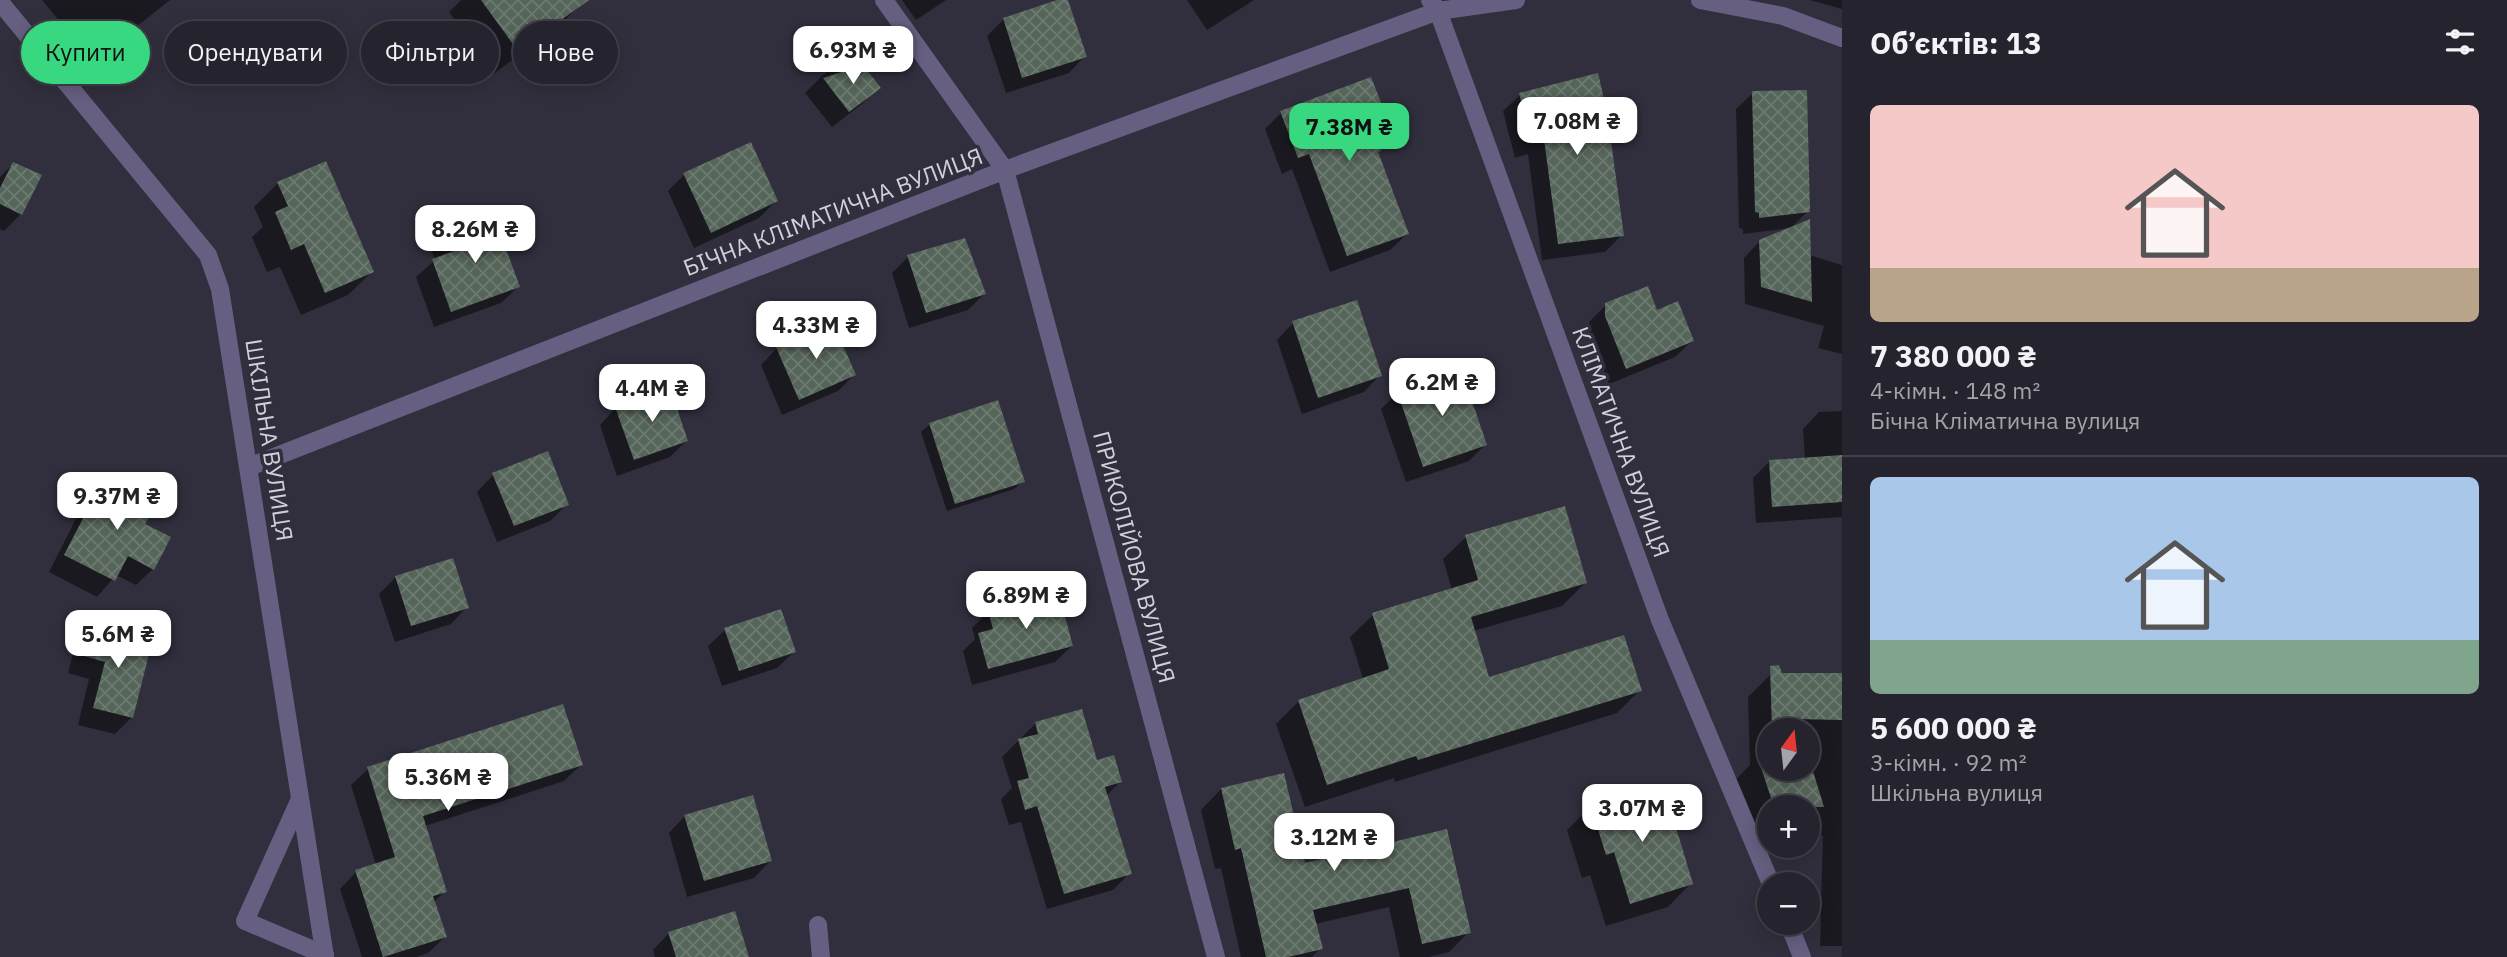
<!DOCTYPE html>
<html lang="uk">
<meta charset="utf-8">
<style>
:root{--surface:#25232e;--page:#2d2b36;--text:#f1f3f6;--muted:#a3a4aa;--line:#42404a;--accent:#38d880}
body{margin:0;font-family:"IBM Plex Sans",sans-serif;background:var(--page);color:var(--text);height:100vh;display:flex;flex-direction:column;font-size:26px;white-space:nowrap}
*{box-sizing:border-box;margin:0}
p{font-size:23px;color:var(--muted)}
.icon{flex:none;width:38px;height:38px;fill:none;stroke:currentColor;stroke-width:2;stroke-linecap:round;stroke-linejoin:round}
.map{position:relative;flex:1;overflow:hidden}
.sheet{display:flex;flex-direction:column;background:var(--surface);width:665px}
.sheet>*{flex:none}
.top-card{position:absolute;left:21px;top:21px;width:665px;height:63px;display:flex;gap:14px}
.needle{width:46px;rotate:15deg}
.buttons{position:absolute;left:1757px;top:718px;display:grid;gap:14px}
.buttons a{display:grid;place-items:center;width:63px;height:63px;border-radius:50%;background:var(--surface);box-shadow:0 4px 18px #0003,0 0 0 2px var(--line);font-size:35px}
.price{position:absolute;translate:-50% -60px;padding:0 16px;border-radius:14px;background:#fff;color:#222;font-size:23px;line-height:46px;filter:drop-shadow(0 2px 4px #0008)}
.price::after{content:'';position:absolute;left:50%;top:42px;width:21px;height:16px;margin-left:-10px;background:inherit;clip-path:polygon(0 0,100% 0,50% 100%)}
.price.selected{background:var(--accent);color:#111}
ul{padding:0;list-style:none}
li{display:grid;align-content:center;gap:14px;height:371px;padding:0 28px}
li+li{border-top:2px solid var(--line)}
li span{display:grid;place-items:center;height:217px;border-radius:10px;color:#555}
li>.icon{margin-inline-start:auto}
span .icon{width:126px;height:126px;fill:#fffc;stroke-width:1}
li b{font-size:30px}
h2{display:flex;justify-content:space-between;align-items:center;height:84px;padding:0 28px;font-size:30px}
.tag{padding:0 24px;border-radius:32px;background:var(--surface);box-shadow:0 4px 18px #0003,0 0 0 2px var(--line);font-size:24px;line-height:63px}
.tag.selected{background:var(--accent);color:#111}
main{display:flex;flex:1;min-height:0}
.map>svg:first-child{display:block}
</style>
<main>
<div class="map">
<svg width="1842" height="957" viewBox="0 0 1842 957">
<defs>
<pattern id="building-cross-hatch" width="8" height="8" patternUnits="userSpaceOnUse" patternTransform="scale(1.75)"><rect width="8" height="8" fill="#56655a"/><path d="M0 0l8 8M0 8l8-8" fill="none" stroke="#6d7a71"/></pattern>
</defs>
<rect width="100%" height="100%" fill="#312f3d"/>
<!-- shadow -->
<path fill="#0007" fill-rule="evenodd" d="M 42,0 L 170,0 L 115,44 L 97,22 L 75,40 Z
M 461,0 L 577,0 L 580,5 L 556,29 L 493,74 L 449,12 Z
M 902,0 L 946,0 L 916,20 Z
M 1063,0 L 1067,0 L 1085,56 L 1069,73 L 1006,93 L 987,36 L 1003,20 Z
M 1187,0 L 1254,0 L 1207,30 Z
M 1810,0 L 1842,0 L 1842,9 Z
M 852,53 L 878,88 L 862,104 L 832,127 L 805,93 L 822,76 Z
M 1753,93 L 1808,211 L 1790,229 L 1809,255 L 1842,265 L 1842,354 L 1818,348 L 1824,326 L 1745,304 L 1744,258 L 1760,241 L 1789,228 L 1743,234 L 1743,229 L 1739,228 L 1736,109 Z
M 1520,95 L 1622,235 L 1605,252 L 1542,260 L 1528,154 L 1515,158 L 1503,111 Z
M 1281,113 L 1387,123 L 1373,136 L 1377,153 L 1407,234 L 1390,250 L 1330,272 L 1292,169 L 1282,174 L 1265,129 Z
M 13,164 L 21,214 L 4,231 L 0,229 L 0,177 Z
M 684,175 L 776,201 L 759,218 L 694,248 L 668,191 Z
M 278,183 L 372,272 L 348,295 L 301,315 L 280,267 L 267,272 L 252,237 L 263,227 L 254,207 Z
M 448,233 L 518,287 L 501,303 L 434,327 L 416,277 L 435,260 L 431,249 Z
M 908,257 L 984,294 L 968,310 L 909,328 L 892,273 Z
M 1606,305 L 1656,313 L 1692,341 L 1675,357 L 1609,384 L 1589,334 L 1589,322 Z
M 1293,323 L 1380,375 L 1364,392 L 1302,414 L 1277,340 Z
M 777,348 L 854,375 L 838,391 L 782,415 L 761,365 Z
M 1398,393 L 1485,445 L 1469,461 L 1406,482 L 1381,409 Z
M 616,408 L 686,441 L 670,457 L 617,476 L 600,425 Z
M 1842,411 L 1842,517 L 1756,523 L 1753,478 L 1769,462 L 1805,459 L 1803,429 L 1819,412 Z
M 930,424 L 1023,481 L 1014,489 L 947,511 L 921,432 Z
M 493,475 L 567,504 L 550,521 L 497,542 L 477,492 Z
M 105,478 L 143,525 L 153,569 L 136,585 L 116,575 L 97,597 L 49,572 L 88,495 Z
M 1466,537 L 1585,583 L 1562,606 L 1473,631 L 1488,679 L 1640,690 L 1617,713 L 1395,782 L 1394,778 L 1305,807 L 1276,724 L 1299,701 L 1363,679 L 1350,637 L 1373,615 L 1452,590 L 1443,559 Z
M 396,577 L 467,607 L 451,624 L 395,642 L 379,594 Z
M 1057,593 L 1072,646 L 1055,662 L 972,685 L 963,651 L 975,639 L 972,628 L 988,612 Z
M 92,629 L 132,717 L 115,734 L 78,725 L 89,679 L 68,673 L 75,646 Z
M 725,630 L 794,652 L 777,668 L 722,686 L 708,646 Z
M 1771,674 L 1842,675 L 1842,946 L 1820,946 L 1823,835 L 1808,840 L 1808,807 L 1769,807 L 1769,845 L 1791,845 L 1760,855 L 1736,779 L 1750,765 L 1748,697 ZM 1769,730 L 1808,730 L 1808,768 L 1769,768 Z
M 1036,723 L 1096,762 L 1120,782 L 1106,796 L 1130,873 L 1113,890 L 1047,909 L 1021,822 L 1009,825 L 1001,799 L 1012,788 L 1002,757 Z
M 581,765 L 564,781 L 425,826 L 445,891 L 434,902 L 445,937 L 428,953 L 417,957 L 362,957 L 340,889 L 356,872 L 376,865 L 351,785 L 368,769 Z
M 1221,789 L 1304,865 L 1446,832 L 1469,932 L 1449,952 L 1429,957 L 1400,957 L 1389,907 L 1315,924 L 1321,948 L 1312,957 L 1241,957 L 1221,868 L 1215,869 L 1201,810 Z
M 1591,806 L 1652,811 L 1691,883 L 1668,907 L 1606,926 L 1590,875 L 1582,878 L 1567,830 Z
M 685,816 L 770,861 L 754,878 L 687,897 L 669,833 Z
M 669,933 L 747,957 L 655,957 L 653,950 Z"/>
<!-- building -->
<path fill="url(#building-cross-hatch)" d="M 481,0 L 589,0 L 518,51 Z
M 1057,0 L 1068,0 L 1087,57 L 1022,78 L 1003,18 Z
M 863,65 L 881,88 L 849,112 L 823,78 Z
M 1598,73 L 1607,112 L 1624,236 L 1558,244 L 1544,139 L 1531,142 L 1519,93 Z
M 1371,77 L 1389,123 L 1373,129 L 1381,151 L 1378,152 L 1409,234 L 1347,256 L 1309,154 L 1298,158 L 1280,111 Z
M 1807,90 L 1810,212 L 1759,218 L 1759,213 L 1755,212 L 1752,91 Z
M 751,142 L 778,201 L 711,233 L 683,173 Z
M 326,161 L 374,272 L 325,293 L 304,244 L 291,250 L 275,212 L 288,206 L 277,182 Z
M 13,162 L 42,175 L 22,215 L 0,204 L 0,188 Z
M 493,214 L 520,287 L 451,312 L 432,259 L 454,251 L 447,231 Z
M 1810,219 L 1812,302 L 1761,287 L 1759,240 Z
M 965,238 L 986,294 L 926,313 L 907,255 Z
M 1648,286 L 1657,310 L 1678,301 L 1694,341 L 1626,369 L 1605,316 L 1605,303 Z
M 1357,300 L 1382,376 L 1318,398 L 1292,321 Z
M 833,323 L 856,375 L 799,400 L 776,347 Z
M 1461,369 L 1487,445 L 1423,467 L 1397,391 Z
M 670,388 L 688,441 L 634,460 L 615,407 Z
M 998,400 L 1025,482 L 955,504 L 929,423 Z
M 548,451 L 569,505 L 514,526 L 492,473 Z
M 1842,455 L 1842,502 L 1772,507 L 1769,460 Z
M 105,476 L 157,503 L 145,524 L 171,537 L 154,570 L 128,556 L 115,581 L 64,555 Z
M 1565,506 L 1587,583 L 1471,617 L 1489,677 L 1624,635 L 1642,691 L 1418,760 L 1416,756 L 1327,785 L 1298,700 L 1389,669 L 1372,613 L 1478,580 L 1465,535 Z
M 453,558 L 469,608 L 411,626 L 395,576 Z
M 1058,591 L 1073,646 L 988,669 L 978,633 L 993,629 L 988,610 Z
M 781,609 L 796,652 L 739,671 L 724,628 Z
M 91,627 L 152,642 L 133,718 L 93,708 L 105,662 L 84,656 Z
M 1779,665 L 1782,673 L 1842,673 L 1842,720 L 1796,719 L 1800,730 L 1772,730 L 1770,666 Z
M 563,704 L 583,765 L 423,816 L 447,892 L 433,896 L 447,937 L 383,957 L 355,870 L 395,857 L 367,767 Z
M 1082,709 L 1097,760 L 1114,755 L 1122,782 L 1105,787 L 1132,874 L 1064,894 L 1037,806 L 1025,810 L 1017,781 L 1029,778 L 1018,739 L 1038,734 L 1035,722 Z
M 1769,751 L 1769,768 L 1808,768 L 1808,755 L 1824,807 L 1774,807 L 1757,755 Z
M 1284,773 L 1305,863 L 1447,829 L 1471,933 L 1422,944 L 1409,888 L 1313,910 L 1323,949 L 1288,957 L 1266,957 L 1241,848 L 1235,850 L 1221,788 Z
M 1647,787 L 1653,808 L 1669,804 L 1693,884 L 1630,904 L 1614,852 L 1606,855 L 1590,804 Z
M 753,795 L 772,861 L 704,881 L 684,815 Z
M 735,911 L 749,957 L 676,957 L 668,932 Z"/>
<g fill="none" stroke-linecap="round" stroke-linejoin="round">
<!-- service -->
<path stroke="#665f81" stroke-width="18" d="M 300,799 L 245,921 L 325,955"/>
<!-- minor -->
<path stroke="#665f81" stroke-width="18" d="M 884,0 L 1005,170 L 1216,957
M 1430,0 L 1438,11 L 1660,620 L 1771,884
M 1700,0 L 1783,16 L 1842,38
M 0,2 L 208,255 L 220,289 L 325,957
M 249,467 L 1005,170 L 1438,11 L 1516,0
M 1788,922 L 1802,957
M 818,925 L 821,957"/>
</g>
<g text-anchor="middle" stroke-width="7" stroke-linejoin="round" paint-order="stroke">
<!-- street labels -->
<g font-size="23" fill="#d1d0d9" stroke="#312f3d">
<text transform="translate(833 212) rotate(-21)" y="8">БІЧНА КЛІМАТИЧНА ВУЛИЦЯ</text>
<text transform="translate(269 440) rotate(81)" y="8">ШКІЛЬНА ВУЛИЦЯ</text>
<text transform="translate(1621 442) rotate(70)" y="8">КЛІМАТИЧНА ВУЛИЦЯ</text>
<text transform="translate(1134 557) rotate(75)" y="8">ПРИКОЛІЙОВА ВУЛИЦЯ</text>
</g>
</g>
</svg>
<div class="buttons">
<a><svg class="needle" viewBox="-14 -14 28 28"><path d="M0-13l5 13h-10z" fill="#e53935"/><path d="M0 13l5-13h-10z" fill="#a3a4aa"/></svg></a>
<a>+</a>
<a>−</a>
</div>
<b class="price" style="left:853px;top:86px">6.93M ₴</b>
<b class="price" style="left:1577px;top:157px">7.08M ₴</b>
<b class="price selected" style="left:1349px;top:163px">7.38M ₴</b>
<b class="price" style="left:475px;top:265px">8.26M ₴</b>
<b class="price" style="left:816px;top:361px">4.33M ₴</b>
<b class="price" style="left:1442px;top:418px">6.2M ₴</b>
<b class="price" style="left:652px;top:424px">4.4M ₴</b>
<b class="price" style="left:117px;top:532px">9.37M ₴</b>
<b class="price" style="left:1026px;top:631px">6.89M ₴</b>
<b class="price" style="left:118px;top:670px">5.6M ₴</b>
<b class="price" style="left:448px;top:813px">5.36M ₴</b>
<b class="price" style="left:1642px;top:844px">3.07M ₴</b>
<b class="price" style="left:1334px;top:873px">3.12M ₴</b>
<div class="top-card">
<a class="tag selected">Купити</a>
<a class="tag">Орендувати</a>
<a class="tag">Фільтри</a>
<a class="tag">Нове</a>
</div>
</div>
<section class="sheet">
<h2>Об’єктів: 13<svg class="icon" aria-label="filters" viewBox="0 0 24 24"><path d="M4 7h16M4 17h16"/><circle cx="9" cy="7" r="2"/><circle cx="15" cy="17" r="2"/></svg></h2>
<ul>
<li><span style="background:linear-gradient(#f6c9c9 75%,#b9a48a 0)"><svg class="icon" aria-label="home" viewBox="0 0 24 24"><path d="M3 11l9-7 9 7M6 9v11h12V9"/></svg></span><div><b>7 380 000 ₴</b><p>4-кімн. · 148 m²</p><p>Бічна Кліматична вулиця</p></div></li>
<li><span style="background:linear-gradient(#a9c7e8 75%,#7fa58c 0)"><svg class="icon" aria-label="home" viewBox="0 0 24 24"><path d="M3 11l9-7 9 7M6 9v11h12V9"/></svg></span><div><b>5 600 000 ₴</b><p>3-кімн. · 92 m²</p><p>Шкільна вулиця</p></div></li>
</ul>
</section>
</main>
